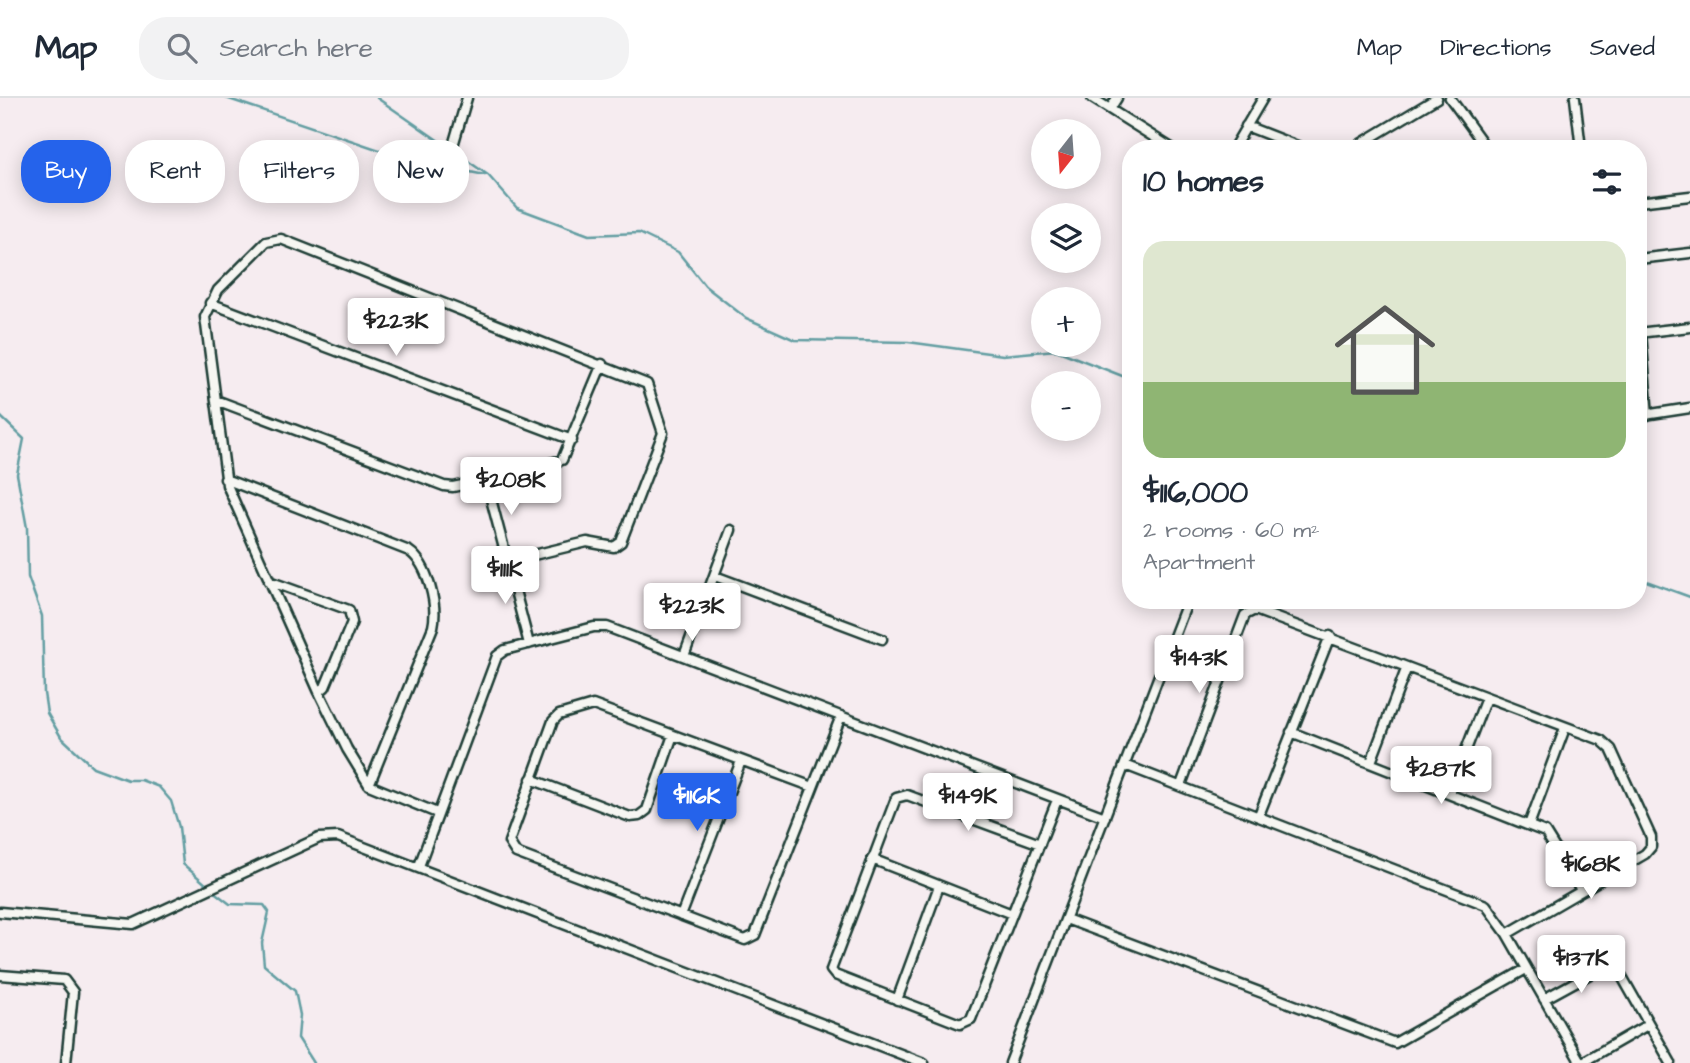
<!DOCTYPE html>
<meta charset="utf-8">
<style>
:root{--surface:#fff;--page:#f2f2f3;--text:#1f2937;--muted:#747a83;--line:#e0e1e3;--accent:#2563eb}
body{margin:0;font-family:"Architects Daughter",sans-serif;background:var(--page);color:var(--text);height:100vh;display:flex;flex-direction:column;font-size:26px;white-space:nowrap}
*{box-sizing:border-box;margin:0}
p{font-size:23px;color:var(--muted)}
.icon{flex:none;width:38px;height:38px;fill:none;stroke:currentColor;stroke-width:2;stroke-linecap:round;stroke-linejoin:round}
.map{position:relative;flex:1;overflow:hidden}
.side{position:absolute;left:1122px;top:42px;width:525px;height:469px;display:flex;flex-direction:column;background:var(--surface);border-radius:28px;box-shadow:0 4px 18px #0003}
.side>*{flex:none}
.top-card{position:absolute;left:21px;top:42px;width:665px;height:63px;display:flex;gap:14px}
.needle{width:46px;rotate:197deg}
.fabs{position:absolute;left:1031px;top:21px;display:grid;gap:14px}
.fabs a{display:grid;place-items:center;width:70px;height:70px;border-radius:50%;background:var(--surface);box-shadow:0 4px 18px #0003;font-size:35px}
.price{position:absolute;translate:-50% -60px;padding:0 16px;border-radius:7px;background:#fff;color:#222;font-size:23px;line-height:46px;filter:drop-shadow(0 2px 4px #0008)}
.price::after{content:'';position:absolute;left:50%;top:42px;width:21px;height:16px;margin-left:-10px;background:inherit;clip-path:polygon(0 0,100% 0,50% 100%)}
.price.current{background:var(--accent);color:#fff}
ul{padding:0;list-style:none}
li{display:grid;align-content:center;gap:14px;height:371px;padding:0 21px}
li+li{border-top:2px solid var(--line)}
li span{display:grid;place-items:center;height:217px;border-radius:21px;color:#555}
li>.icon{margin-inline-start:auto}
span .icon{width:126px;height:126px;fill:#fffc;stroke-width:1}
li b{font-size:30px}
h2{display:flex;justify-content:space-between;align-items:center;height:84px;padding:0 21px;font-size:30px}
.pill{padding:0 24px;border-radius:28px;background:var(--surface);box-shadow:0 4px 18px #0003;font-size:24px;line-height:63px}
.pill.current{background:var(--accent);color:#fff}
header{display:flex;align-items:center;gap:42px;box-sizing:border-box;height:98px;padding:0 35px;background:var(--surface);border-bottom:2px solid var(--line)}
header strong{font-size:33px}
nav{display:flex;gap:38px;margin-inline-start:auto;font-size:24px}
.search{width:490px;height:63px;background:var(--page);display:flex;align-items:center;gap:18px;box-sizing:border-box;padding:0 24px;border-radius:28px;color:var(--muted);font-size:26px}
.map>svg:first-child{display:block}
</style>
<header>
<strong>Map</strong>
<div class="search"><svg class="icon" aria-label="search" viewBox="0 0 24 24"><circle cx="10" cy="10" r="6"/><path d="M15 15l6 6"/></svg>Search here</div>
<nav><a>Map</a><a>Directions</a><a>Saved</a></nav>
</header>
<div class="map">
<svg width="1690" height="965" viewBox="0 0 1690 965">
<rect width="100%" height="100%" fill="#f6ecf0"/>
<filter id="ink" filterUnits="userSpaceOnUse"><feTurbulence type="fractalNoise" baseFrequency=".0143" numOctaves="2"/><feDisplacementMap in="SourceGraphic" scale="14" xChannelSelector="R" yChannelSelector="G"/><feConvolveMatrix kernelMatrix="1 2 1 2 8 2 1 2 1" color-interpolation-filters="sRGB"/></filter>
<g filter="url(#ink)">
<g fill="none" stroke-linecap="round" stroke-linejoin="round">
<!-- stream -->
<path stroke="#639ea2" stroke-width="2.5" d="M 226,0 L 412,63 L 443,69
M 377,0 L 488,77 L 517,110 L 589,137 L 639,135 L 678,154 L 705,188 L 746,220 L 795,242 L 908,244 L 1003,257 L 1056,252 L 1130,281
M 450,70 L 485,77
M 0,318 L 24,341 L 17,376 L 27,430 L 28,479 L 42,518 L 44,595 L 47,615 L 61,639 L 93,669 L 128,682 L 141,682 L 159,689 L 171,703 L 179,729 L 183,766 L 208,788
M 1638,480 L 1690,499
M 213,793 L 230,806 L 264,807 L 269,814 L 262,845 L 264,867 L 295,893 L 300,917 L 298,940 L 314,965"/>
<!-- minor casing -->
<g stroke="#1f3d34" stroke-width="13">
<path id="minor" d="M 1092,0 L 1173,51
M 1450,0 L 1487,51
M 1575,0 L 1581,51
M 1110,11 L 1117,0
M 1246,28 L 1305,51
M 1233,51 L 1263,0
M 1352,51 L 1437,0
M 1567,51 L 1581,50
M 440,92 L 467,0
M 1638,104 L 1690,98
M 1638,161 L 1690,155
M 210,205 L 572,342
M 1638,235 L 1690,229
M 1641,235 L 1648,317
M 216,302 L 444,388 L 453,389 L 486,382 L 562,362 L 602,266
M 1638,318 L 1690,310
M 225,381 L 409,453 C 428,466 438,507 433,529 L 369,687
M 486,382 L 529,546
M 715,478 L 882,541
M 269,483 L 349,512 L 352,524 L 325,589 L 319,594
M 684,558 L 731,432
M 1291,634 L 1545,734 L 1581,792
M 1371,664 L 1407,569
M 1125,667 L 1486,807 L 1507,836 L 1581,965
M 531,681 L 630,719 L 639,718 L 647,712 L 673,637
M 1181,687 L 1245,517 L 1255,512 L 1601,642 L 1611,651 L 1651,739 L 1651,749 L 1645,756 L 1507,836
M 813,689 L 593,607 L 559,617 L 553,623 L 509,744 L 516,755 L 745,842 L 755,837 L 841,618
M 1449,696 L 1486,600
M 437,715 L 369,687 L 347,651 L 319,594 L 227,387 L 205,219 L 218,192 L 266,144 L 281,141 L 647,286 L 663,335 L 621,444 L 614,449 L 587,444 L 509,463
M 1259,717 L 1330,538
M 1529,727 L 1565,630
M 1040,746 L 907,697 L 896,700 L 831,872 L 835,877 L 960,926 L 971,921 L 1057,702
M 872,761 L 1012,816
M 419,768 L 497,558 L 505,552 L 594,529 L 607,529 L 1105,719
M 0,814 L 133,826 L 319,740 L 338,739 L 924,965
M 681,818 L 741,663
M 1066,821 L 1395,945 L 1526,871
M 0,877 L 64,882 L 73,894 L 66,965
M 1544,901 L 1608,866 L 1616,868 L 1671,965
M 897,902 L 939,788
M 1010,965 L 1188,502
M 1581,965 L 1649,926"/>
</g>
<!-- minor -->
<use href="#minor" stroke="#f6f6f2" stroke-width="8"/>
</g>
</g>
</svg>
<div class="fabs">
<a><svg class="needle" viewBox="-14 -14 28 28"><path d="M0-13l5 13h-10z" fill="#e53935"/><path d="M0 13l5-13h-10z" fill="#747a83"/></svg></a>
<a><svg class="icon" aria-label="layers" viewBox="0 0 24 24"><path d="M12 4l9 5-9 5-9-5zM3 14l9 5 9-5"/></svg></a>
<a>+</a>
<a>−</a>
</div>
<b class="price" style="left:396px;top:260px">$223K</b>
<b class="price" style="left:511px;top:419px">$208K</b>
<b class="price" style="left:505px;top:508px">$111K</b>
<b class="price" style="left:692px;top:545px">$223K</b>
<b class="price" style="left:1199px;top:597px">$143K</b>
<b class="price" style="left:1441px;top:708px">$287K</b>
<b class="price current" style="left:697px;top:735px">$116K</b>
<b class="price" style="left:968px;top:735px">$149K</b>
<b class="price" style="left:1591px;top:803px">$168K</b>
<b class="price" style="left:1581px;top:897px">$137K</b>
<div class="top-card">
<a class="pill current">Buy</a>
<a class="pill">Rent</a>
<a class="pill">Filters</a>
<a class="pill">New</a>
</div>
<section class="side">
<h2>10 homes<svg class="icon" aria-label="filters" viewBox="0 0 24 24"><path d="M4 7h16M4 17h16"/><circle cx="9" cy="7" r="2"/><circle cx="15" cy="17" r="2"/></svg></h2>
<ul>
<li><span style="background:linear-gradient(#dfe7d0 65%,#8fb573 0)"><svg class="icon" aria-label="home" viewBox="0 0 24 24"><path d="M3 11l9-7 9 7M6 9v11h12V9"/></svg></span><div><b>$116,000</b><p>2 rooms · 60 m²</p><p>Apartment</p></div></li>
</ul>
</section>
</div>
